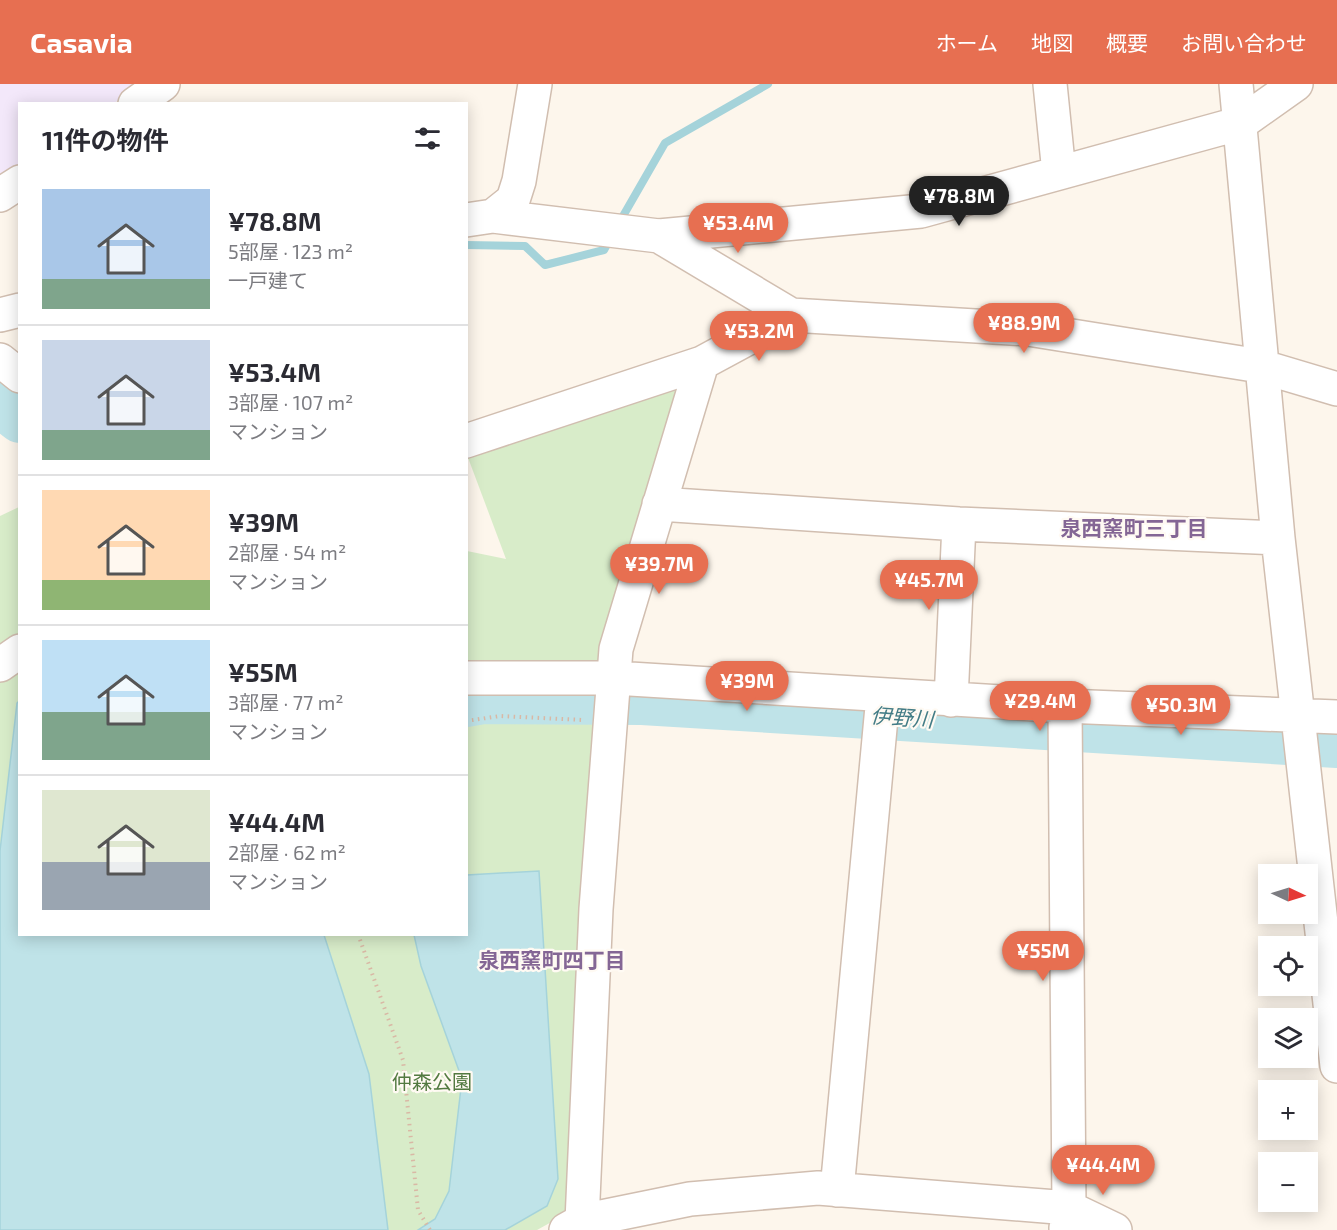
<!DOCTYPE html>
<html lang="ja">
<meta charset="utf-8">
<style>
:root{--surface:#fff;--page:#f2f2f3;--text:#2b2b33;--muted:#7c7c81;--line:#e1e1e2;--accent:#e76f51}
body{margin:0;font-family:"Exo 2","Noto Sans JP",sans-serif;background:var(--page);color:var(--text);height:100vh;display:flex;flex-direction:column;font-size:22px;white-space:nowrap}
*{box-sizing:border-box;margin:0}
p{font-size:20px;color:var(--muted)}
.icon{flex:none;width:33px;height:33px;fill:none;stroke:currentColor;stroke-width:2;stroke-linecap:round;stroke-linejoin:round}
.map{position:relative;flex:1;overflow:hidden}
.drawer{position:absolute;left:18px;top:18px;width:450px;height:834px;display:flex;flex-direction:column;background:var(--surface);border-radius:0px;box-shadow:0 3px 15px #0003}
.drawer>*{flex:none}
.needle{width:39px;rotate:94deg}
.tools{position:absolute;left:1258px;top:780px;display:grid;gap:12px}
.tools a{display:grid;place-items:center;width:60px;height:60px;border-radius:0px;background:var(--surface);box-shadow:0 3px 15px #0003;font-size:30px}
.price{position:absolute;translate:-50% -51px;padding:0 14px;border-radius:21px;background:var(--accent);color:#fff;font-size:20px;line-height:39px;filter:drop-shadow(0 2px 3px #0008)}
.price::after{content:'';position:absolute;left:50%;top:36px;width:18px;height:14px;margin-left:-9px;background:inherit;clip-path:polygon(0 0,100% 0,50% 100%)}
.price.on{background:#222;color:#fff}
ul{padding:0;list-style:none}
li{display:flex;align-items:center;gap:18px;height:150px;padding:0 24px}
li+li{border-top:2px solid var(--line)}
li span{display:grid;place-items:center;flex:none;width:168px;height:120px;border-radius:0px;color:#555}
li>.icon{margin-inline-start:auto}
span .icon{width:72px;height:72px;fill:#fffc;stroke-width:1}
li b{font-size:26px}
h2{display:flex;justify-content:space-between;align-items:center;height:72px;padding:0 24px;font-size:26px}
header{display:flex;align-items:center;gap:36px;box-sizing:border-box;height:84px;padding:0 30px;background:var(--accent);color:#fff}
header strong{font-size:28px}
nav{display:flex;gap:33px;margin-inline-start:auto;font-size:21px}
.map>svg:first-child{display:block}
</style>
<header>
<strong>Casavia</strong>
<nav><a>ホーム</a><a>地図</a><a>概要</a><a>お問い合わせ</a></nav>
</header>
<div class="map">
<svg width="1337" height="1146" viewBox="0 0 1337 1146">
<rect width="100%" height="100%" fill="#fdf6ec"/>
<!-- education -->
<path fill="#f3e8fa" d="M 0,0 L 144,0 L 114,19 L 20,20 L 19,83 L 0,96 Z"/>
<!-- green -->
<path fill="#d8ecc9" d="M 668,297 L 681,314 L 606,570 L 576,1095 L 564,1131 L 537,1146 L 0,1146 L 0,432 L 19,423 L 20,850 L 466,850 L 467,467 L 506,475 L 467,371 Z"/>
<!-- water -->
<path fill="#bfe3e8" stroke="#a5d3da" stroke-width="1.5" d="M 19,617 L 20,850 L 324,851 L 369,990 L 388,1146 L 0,1146 L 0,767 L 17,619 Z
M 539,787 L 558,1095 L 547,1122 L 505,1146 L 418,1146 L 435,1135 L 449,1107 L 462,995 L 421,882 L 414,851 L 466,850 L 467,791 Z"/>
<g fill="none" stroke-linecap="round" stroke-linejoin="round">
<!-- stream -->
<path stroke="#a5d3da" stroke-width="8" d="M 619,139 L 665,59 L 768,0
M 466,161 L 525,162 L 545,181 L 604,166 L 610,155"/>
<!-- river -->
<path stroke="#bfe3e8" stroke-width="46" d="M 0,321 L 20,336
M 466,620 L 483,617 L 642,618 L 1337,661"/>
<!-- minor casing -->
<g stroke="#d1beb0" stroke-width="36">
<path id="minor" d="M 1050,0 L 1059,89
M 1236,0 L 1278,454 L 1337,982
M 135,20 L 163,0
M 0,111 L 20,98
M 493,132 L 513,116 L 519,97 L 535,0
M 466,136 L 493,132 L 659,152 L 921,127 L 1241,39 L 1296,0
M 659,152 L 791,231 L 1028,245 L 1260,282 L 1337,305
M 0,231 L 20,226
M 0,276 L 20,292
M 466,357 L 702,279 L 791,231
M 659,420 L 959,440 L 1278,454
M 0,581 L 20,567
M 466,594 L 614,594 L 1065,622 L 1337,633
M 951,616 L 959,440
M 1065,622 L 1069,1124 L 1066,1144
M 837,1106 L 883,612
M 582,1137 L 596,825 L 616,565 L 702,279
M 566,1146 L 582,1137 L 690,1115 L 818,1104 L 1069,1124 L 1115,1146"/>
</g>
<!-- path -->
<path stroke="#d9b8a5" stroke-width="4" stroke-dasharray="1.5 4.5" stroke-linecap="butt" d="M 466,637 L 500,632 L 583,636
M 358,850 L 403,976 L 418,1126 L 430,1146"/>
<!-- minor -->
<use href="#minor" stroke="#fff" stroke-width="33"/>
</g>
<g text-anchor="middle" stroke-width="4.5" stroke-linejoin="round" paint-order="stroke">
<!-- park labels -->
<g font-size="20" fill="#537a41" stroke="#fffaf3">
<text x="432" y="1005">仲森公園</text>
</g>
<!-- neighbourhood labels -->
<g font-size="21" font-weight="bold" fill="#846695" stroke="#fffaf3">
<text x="1134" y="452">泉西窯町三丁目</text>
<text x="552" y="884">泉西窯町四丁目</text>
</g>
<!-- water labels -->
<g font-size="21" font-style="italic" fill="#437c86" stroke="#fffaf3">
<text transform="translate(902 634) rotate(4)" y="7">伊野川</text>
</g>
</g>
</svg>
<div class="tools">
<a><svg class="needle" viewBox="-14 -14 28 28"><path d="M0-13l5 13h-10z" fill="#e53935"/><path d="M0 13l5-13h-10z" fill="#7c7c81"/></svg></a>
<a><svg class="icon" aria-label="locate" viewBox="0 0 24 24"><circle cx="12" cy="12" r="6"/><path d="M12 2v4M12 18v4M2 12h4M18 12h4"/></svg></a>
<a><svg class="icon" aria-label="layers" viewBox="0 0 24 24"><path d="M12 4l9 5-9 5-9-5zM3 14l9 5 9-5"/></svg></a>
<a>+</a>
<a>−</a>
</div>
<b class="price on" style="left:959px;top:143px">¥78.8M</b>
<b class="price" style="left:738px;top:170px">¥53.4M</b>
<b class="price" style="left:1024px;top:270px">¥88.9M</b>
<b class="price" style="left:759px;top:278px">¥53.2M</b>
<b class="price" style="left:659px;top:511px">¥39.7M</b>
<b class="price" style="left:929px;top:527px">¥45.7M</b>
<b class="price" style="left:747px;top:628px">¥39M</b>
<b class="price" style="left:1040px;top:648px">¥29.4M</b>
<b class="price" style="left:1181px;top:652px">¥50.3M</b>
<b class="price" style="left:1043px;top:898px">¥55M</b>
<b class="price" style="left:1103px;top:1112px">¥44.4M</b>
<section class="drawer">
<h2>11件の物件<svg class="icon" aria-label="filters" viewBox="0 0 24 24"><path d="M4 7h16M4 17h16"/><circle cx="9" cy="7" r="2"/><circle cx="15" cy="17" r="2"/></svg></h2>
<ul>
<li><span style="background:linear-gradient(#a9c7e8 75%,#7fa58c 0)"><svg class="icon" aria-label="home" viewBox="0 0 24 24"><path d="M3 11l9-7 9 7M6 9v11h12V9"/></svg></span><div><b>¥78.8M</b><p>5部屋 · 123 m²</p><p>一戸建て</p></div></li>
<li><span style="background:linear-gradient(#c9d6e8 75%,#7fa58c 0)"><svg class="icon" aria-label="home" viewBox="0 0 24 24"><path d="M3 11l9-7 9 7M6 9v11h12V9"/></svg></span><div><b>¥53.4M</b><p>3部屋 · 107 m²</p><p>マンション</p></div></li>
<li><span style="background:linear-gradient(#ffd9b3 75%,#8fb573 0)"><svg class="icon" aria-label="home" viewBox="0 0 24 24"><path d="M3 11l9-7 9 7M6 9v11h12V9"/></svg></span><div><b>¥39M</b><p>2部屋 · 54 m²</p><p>マンション</p></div></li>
<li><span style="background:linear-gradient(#bfe0f5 60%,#7fa58c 0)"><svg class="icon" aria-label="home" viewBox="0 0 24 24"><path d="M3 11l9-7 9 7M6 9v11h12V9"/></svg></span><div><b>¥55M</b><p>3部屋 · 77 m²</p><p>マンション</p></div></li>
<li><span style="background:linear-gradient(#dfe7d0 60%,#9aa5b1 0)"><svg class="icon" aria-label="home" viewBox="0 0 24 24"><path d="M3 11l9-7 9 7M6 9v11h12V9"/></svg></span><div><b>¥44.4M</b><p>2部屋 · 62 m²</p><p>マンション</p></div></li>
</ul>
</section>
</div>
